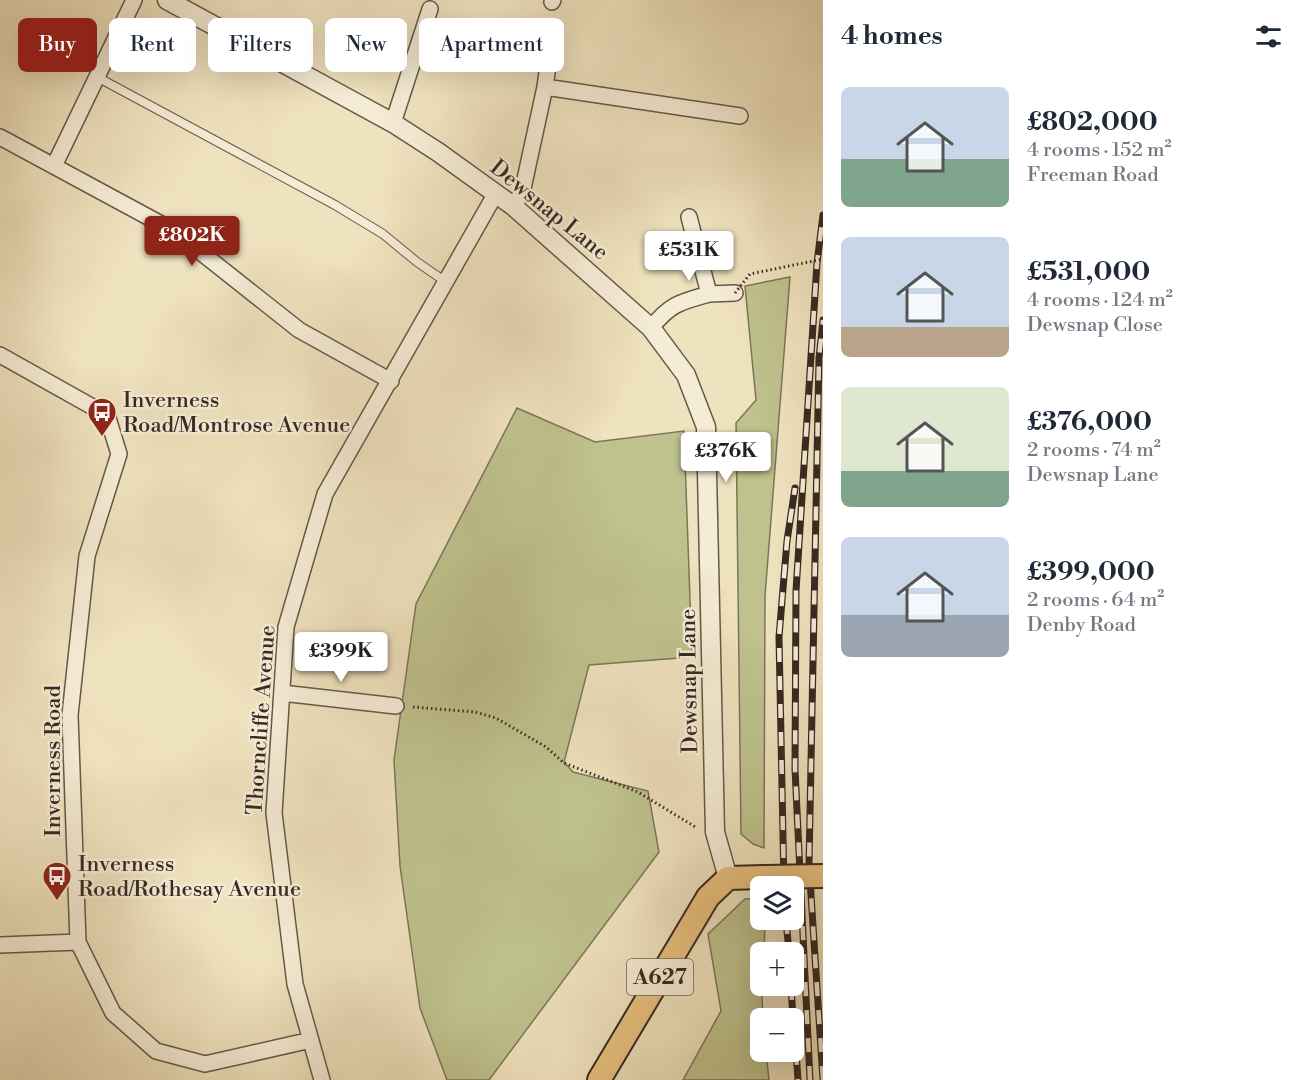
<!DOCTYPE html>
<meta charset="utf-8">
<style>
:root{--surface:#fff;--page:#f6f6f7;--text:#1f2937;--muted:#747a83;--accent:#8f2418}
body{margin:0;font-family:"Libre Bodoni",serif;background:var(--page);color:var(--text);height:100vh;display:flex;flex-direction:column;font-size:22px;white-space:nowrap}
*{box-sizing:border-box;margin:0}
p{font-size:20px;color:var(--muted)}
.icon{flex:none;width:33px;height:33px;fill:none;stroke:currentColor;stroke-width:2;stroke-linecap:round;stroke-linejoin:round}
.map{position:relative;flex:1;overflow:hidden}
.sheet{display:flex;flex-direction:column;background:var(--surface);width:480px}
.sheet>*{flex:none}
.banner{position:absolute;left:18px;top:18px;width:570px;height:54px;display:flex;gap:12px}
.controls{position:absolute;left:750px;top:876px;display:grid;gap:12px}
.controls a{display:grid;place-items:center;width:54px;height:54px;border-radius:9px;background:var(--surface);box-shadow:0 6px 24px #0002;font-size:30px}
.price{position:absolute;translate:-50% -51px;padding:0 14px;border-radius:6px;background:#fff;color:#222;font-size:20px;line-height:39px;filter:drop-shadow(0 2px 3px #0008)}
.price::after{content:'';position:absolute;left:50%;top:36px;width:18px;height:14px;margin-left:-9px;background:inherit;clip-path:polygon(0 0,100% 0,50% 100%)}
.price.on{background:var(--accent);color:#fff}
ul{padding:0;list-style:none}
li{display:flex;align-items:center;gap:18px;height:150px;padding:0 18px}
li span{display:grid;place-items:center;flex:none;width:168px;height:120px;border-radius:9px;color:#555}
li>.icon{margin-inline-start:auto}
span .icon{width:72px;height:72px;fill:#fffc;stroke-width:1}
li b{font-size:26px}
h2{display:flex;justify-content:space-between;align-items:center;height:72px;padding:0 18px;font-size:26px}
.pill{padding:0 21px;border-radius:9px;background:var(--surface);box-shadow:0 6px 24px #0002;font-size:21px;line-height:54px}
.pill.on{background:var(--accent);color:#fff}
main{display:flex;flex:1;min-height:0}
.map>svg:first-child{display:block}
</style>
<main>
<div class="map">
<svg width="823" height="1080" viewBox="0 0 823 1080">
<rect width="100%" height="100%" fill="#efe2be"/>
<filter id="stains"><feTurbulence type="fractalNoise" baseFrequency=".00333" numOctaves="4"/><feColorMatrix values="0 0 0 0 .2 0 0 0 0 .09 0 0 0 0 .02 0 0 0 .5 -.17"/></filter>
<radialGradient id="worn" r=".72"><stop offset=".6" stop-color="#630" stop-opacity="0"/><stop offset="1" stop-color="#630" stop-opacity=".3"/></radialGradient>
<!-- green -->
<path fill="#bfc28d" stroke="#7b7658" stroke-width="1.5" d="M 790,277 L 765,596 L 764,848 L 753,844 L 741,834 L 736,423 L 756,400 L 745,286 Z
M 517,408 L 595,442 L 684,431 L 692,657 L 589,665 L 564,762 L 573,772 L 648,791 L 659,852 L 489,1080 L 447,1080 L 420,1008 L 400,866 L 394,760 L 416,604 Z
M 760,898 L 760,920 L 765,920 L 764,952 L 760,952 L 763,1018 L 760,1018 L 760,1052 L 766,1052 L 769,1080 L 683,1080 L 721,1011 L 708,934 L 745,899 Z"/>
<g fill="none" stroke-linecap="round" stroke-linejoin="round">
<!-- service casing -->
<g stroke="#65584a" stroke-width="10">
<path id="service" d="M 97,77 L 335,205 L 383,234 L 417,262 L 446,282"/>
</g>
<!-- minor casing -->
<g stroke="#65584a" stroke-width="18">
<path id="minor" d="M 552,2 L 553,0
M 545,87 L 740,116
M 393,123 L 430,9
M 0,137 L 174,231 L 299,330 L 391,381
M 54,166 L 134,0
M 513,206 L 522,193 L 545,87 L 551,43
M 709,294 L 735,293
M 651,328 C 670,304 680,302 709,294 L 689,217
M 0,355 L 107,415 L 119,454 L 87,556 L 70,715 L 78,942 L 113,1013 L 156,1051 L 205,1064 L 311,1040
M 282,693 L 396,706
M 0,945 L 78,942
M 322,1080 L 295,984 L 274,813 L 286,627 L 325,494 L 496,193"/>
</g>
<!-- tertiary casing -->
<g stroke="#65584a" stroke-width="21">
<path id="tertiary" d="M 167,0 L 393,123 L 438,152 L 513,206 L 651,328 L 686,375 L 706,427 L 715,832 L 728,878"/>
</g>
<!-- primary casing -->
<g stroke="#372a24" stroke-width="26">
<path id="primary" d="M 599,1080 L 708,897 L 728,878 L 764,877"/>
</g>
<!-- path -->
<path stroke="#372a24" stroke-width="3" stroke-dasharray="1.5 3" stroke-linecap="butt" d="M 413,707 L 475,712 L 496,718 L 546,747 L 564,763 L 638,792 L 697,828"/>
<!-- service -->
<use href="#service" stroke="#f5ecd5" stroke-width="8"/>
<!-- minor -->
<use href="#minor" stroke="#f5ecd5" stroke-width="15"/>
<!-- tertiary -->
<use href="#tertiary" stroke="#f5ecd5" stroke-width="18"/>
<!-- primary -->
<use href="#primary" stroke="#e8c17f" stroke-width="22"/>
<!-- rail casing -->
<g stroke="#372a24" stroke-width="7">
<path id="rail" d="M 784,886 L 779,637 L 787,541 L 795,488
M 786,920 L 789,952
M 791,986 L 793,1018
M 794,1023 L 798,1080
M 810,1080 L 795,769 L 796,591 L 817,263 L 823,215
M 823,1080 L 809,864 L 819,358 L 823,320"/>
</g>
<!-- rail -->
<use href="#rail" stroke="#f5ecd5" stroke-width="4.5" stroke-dasharray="14" stroke-linecap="butt"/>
<!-- primary-bridge casing -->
<g stroke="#372a24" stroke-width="26" stroke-linecap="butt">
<path id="primary-bridge" d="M 764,877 L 823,876"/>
</g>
<!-- path-bridge -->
<path stroke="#372a24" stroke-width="3" stroke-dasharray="1.5 3" stroke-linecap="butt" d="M 735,293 L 750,274 L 823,259"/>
<!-- primary-bridge -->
<use href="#primary-bridge" stroke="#e8c17f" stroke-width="22"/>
</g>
<!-- icons -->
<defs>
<g id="bus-pin" transform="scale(1.5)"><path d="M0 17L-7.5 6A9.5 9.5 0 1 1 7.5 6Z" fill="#8f2418" stroke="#f5ecd5"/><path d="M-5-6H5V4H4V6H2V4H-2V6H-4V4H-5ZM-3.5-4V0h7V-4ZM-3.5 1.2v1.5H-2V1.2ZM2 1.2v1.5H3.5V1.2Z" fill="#fff"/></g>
</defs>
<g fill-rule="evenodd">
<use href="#bus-pin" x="102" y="412"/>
<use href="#bus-pin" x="57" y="876"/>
</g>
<g text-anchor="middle" stroke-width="5" stroke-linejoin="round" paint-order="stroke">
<!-- shield labels -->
<rect fill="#f5ecd5" stroke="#706459" stroke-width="1.5" x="627" y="959" width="66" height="36" rx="4.5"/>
<g font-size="21" font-weight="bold" fill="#372a24">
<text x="660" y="984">A627</text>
</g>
<!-- street labels -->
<g font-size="22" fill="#372a24" stroke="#f5ecd5">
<text transform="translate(550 209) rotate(39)" y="8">Dewsnap Lane</text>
<text transform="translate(688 681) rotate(-91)" y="8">Dewsnap Lane</text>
<text transform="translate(260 720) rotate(-86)" y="8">Thorncliffe Avenue</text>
<text transform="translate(52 761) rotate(-90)" y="8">Inverness Road</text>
</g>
<!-- poi labels -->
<g font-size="22" fill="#372a24" stroke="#f5ecd5" text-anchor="start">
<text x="123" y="407">Inverness<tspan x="123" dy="25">Road/Montrose Avenue</tspan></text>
<text x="78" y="871">Inverness<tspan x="78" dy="25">Road/Rothesay Avenue</tspan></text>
</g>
</g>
<rect width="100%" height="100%" filter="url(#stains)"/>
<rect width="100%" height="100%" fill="url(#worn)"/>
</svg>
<div class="controls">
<a><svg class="icon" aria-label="layers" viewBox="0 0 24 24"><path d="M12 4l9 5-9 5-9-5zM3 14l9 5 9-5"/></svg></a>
<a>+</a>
<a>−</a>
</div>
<b class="price on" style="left:192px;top:267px">£802K</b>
<b class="price" style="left:689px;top:282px">£531K</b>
<b class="price" style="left:726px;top:483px">£376K</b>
<b class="price" style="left:341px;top:683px">£399K</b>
<div class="banner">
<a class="pill on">Buy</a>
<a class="pill">Rent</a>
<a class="pill">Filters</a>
<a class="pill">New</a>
<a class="pill">Apartment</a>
</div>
</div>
<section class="sheet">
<h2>4 homes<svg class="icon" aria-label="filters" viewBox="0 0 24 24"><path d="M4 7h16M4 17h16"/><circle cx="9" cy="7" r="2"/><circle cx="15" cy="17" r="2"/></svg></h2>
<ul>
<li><span style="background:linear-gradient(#c9d6e8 60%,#7fa58c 0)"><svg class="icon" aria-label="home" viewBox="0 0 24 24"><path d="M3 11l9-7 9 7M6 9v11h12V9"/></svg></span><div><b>£802,000</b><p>4 rooms · 152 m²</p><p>Freeman Road</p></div></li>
<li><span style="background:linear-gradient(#c9d6e8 75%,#b9a48a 0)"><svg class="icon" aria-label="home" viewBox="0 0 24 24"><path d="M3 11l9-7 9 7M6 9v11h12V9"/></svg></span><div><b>£531,000</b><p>4 rooms · 124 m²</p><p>Dewsnap Close</p></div></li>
<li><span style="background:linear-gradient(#dfe7d0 70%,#7fa58c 0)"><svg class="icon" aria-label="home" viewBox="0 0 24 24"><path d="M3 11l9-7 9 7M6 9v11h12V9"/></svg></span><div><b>£376,000</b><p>2 rooms · 74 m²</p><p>Dewsnap Lane</p></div></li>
<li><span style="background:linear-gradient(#c9d6e8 65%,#9aa5b1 0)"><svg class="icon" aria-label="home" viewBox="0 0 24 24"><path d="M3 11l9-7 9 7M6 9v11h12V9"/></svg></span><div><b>£399,000</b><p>2 rooms · 64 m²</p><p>Denby Road</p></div></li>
</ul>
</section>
</main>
